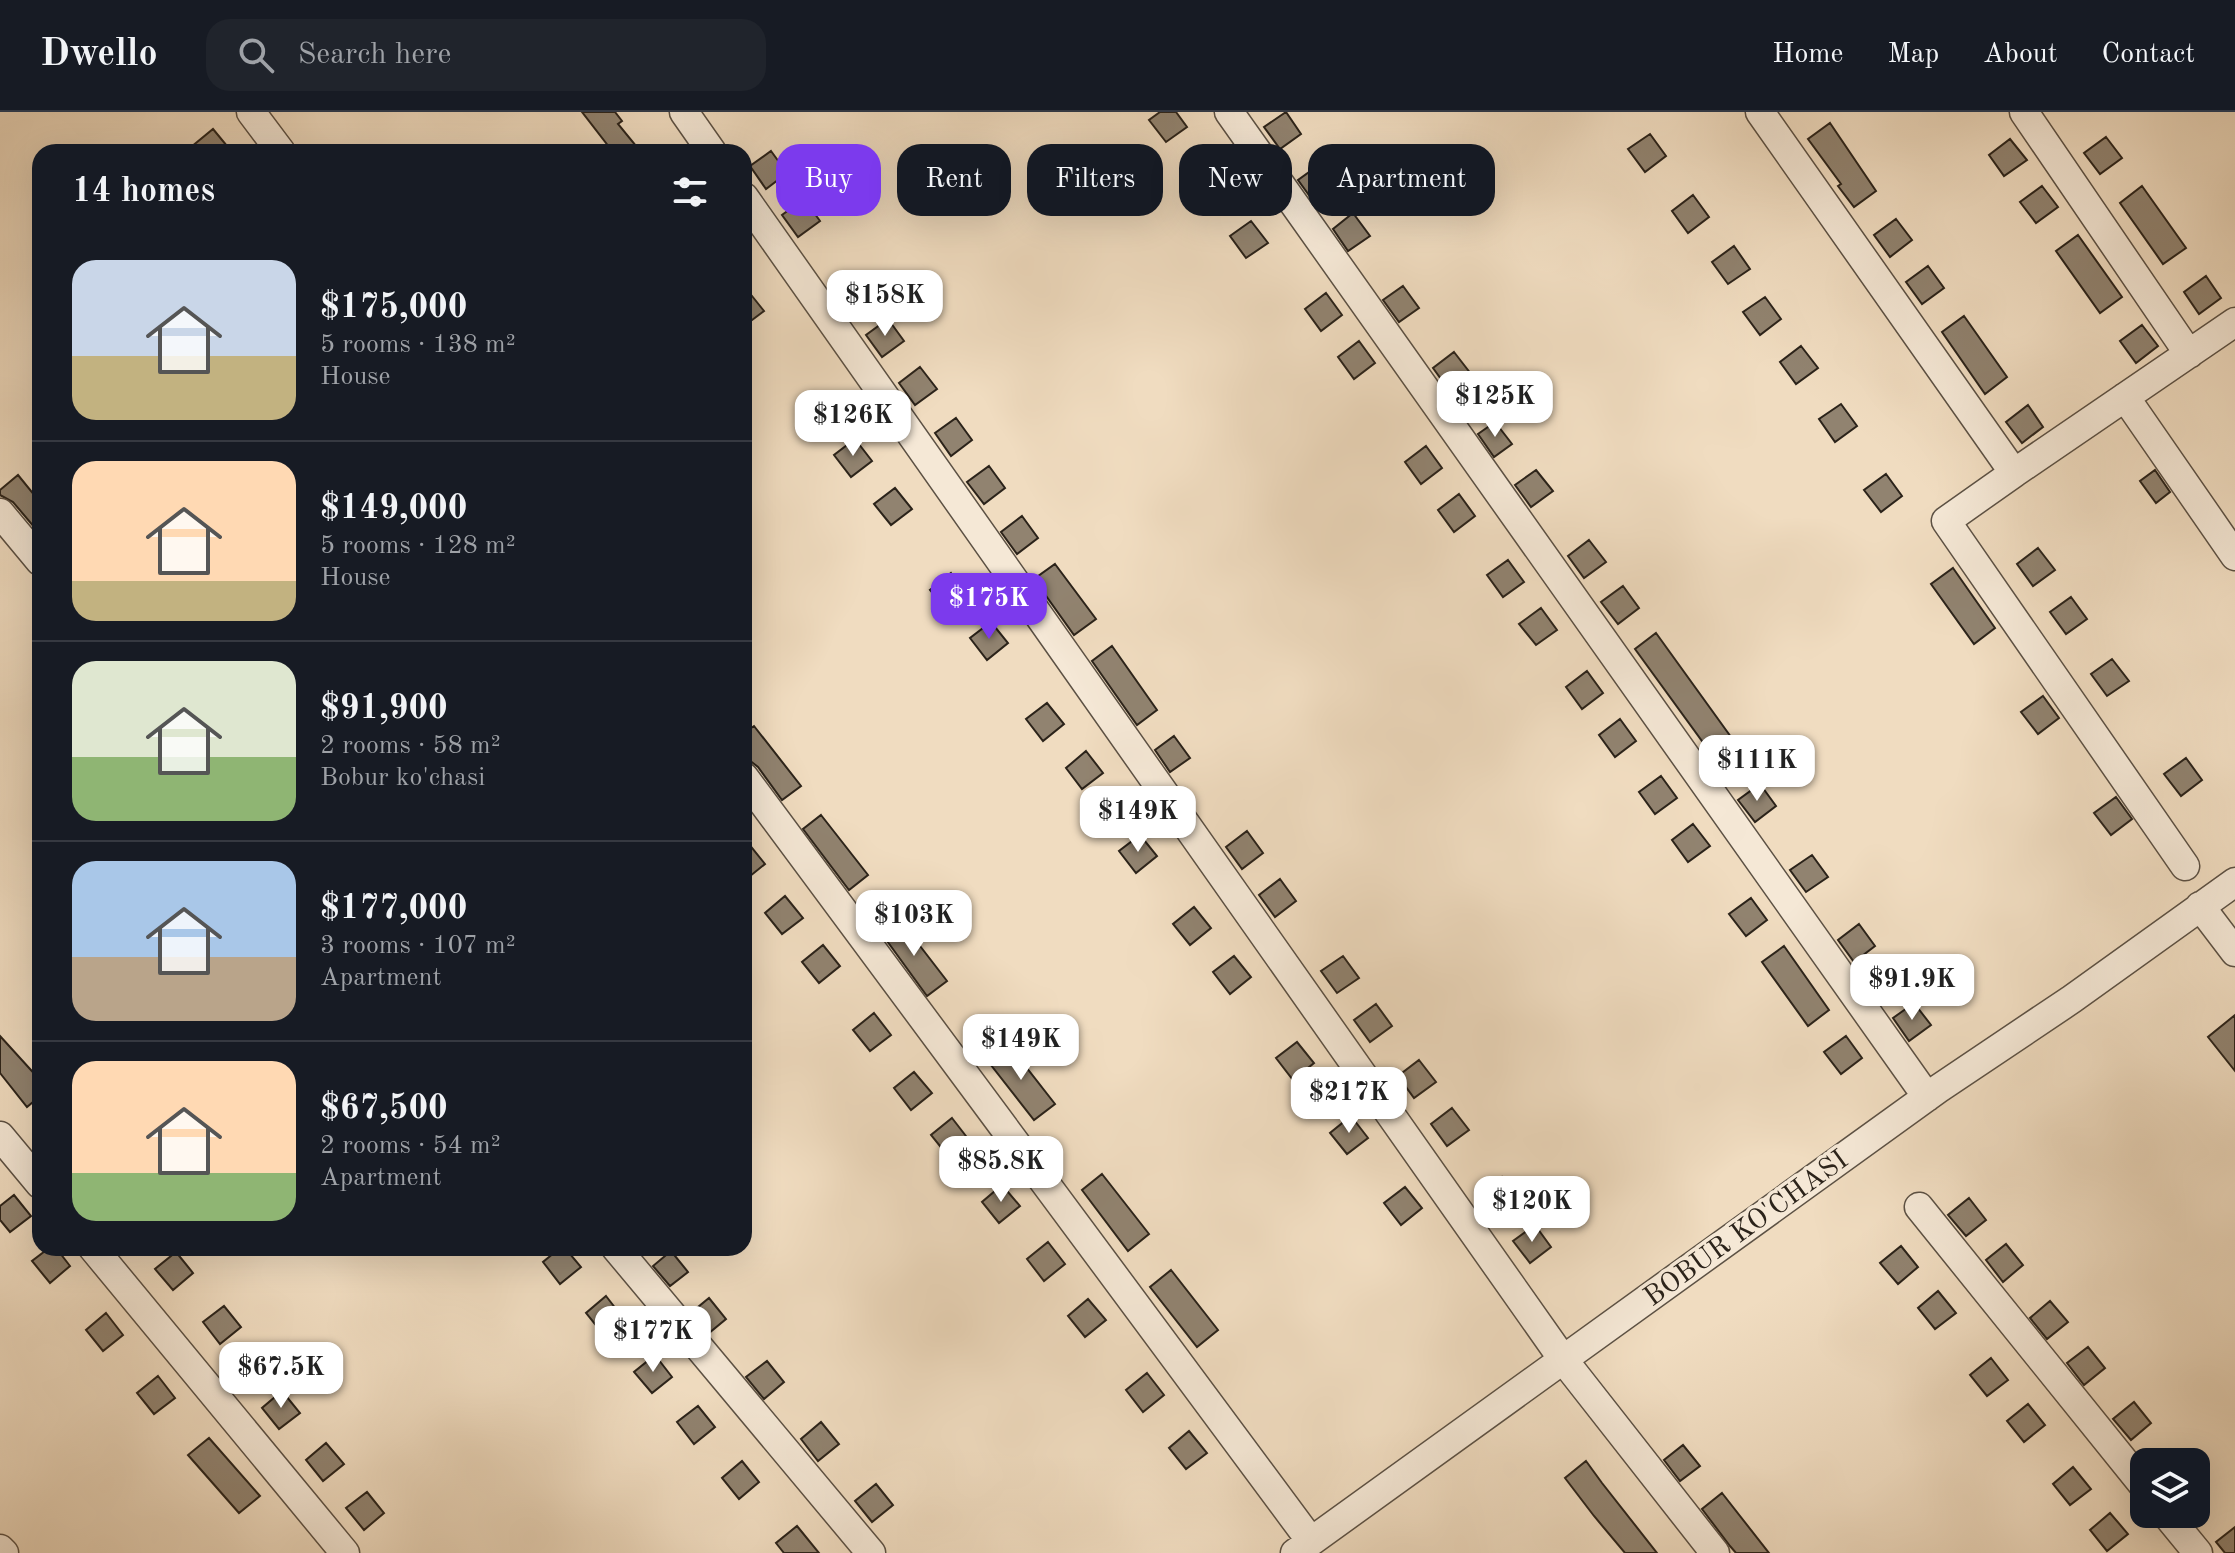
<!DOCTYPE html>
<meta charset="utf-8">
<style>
:root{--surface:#171b24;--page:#20242c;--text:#f1f3f6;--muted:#9ea1a6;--line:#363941;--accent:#7c3aed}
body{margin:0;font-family:"Old Standard TT",serif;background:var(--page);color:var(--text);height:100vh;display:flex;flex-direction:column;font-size:30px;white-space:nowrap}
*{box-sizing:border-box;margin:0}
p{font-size:26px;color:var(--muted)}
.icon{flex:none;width:44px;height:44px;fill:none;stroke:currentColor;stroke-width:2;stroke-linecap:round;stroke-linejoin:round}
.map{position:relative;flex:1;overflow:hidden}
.sheet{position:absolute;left:32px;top:32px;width:720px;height:1112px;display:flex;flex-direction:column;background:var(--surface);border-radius:24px;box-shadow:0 8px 32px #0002}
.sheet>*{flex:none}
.top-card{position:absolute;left:776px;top:32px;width:760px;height:72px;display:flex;gap:16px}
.buttons{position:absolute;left:2130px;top:1336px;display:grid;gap:16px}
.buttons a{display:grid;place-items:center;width:80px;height:80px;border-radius:16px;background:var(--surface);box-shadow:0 8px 32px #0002;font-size:40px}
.price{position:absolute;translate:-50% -68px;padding:0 18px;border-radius:16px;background:#fff;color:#222;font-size:26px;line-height:52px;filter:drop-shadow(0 2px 4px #0008)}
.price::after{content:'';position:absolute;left:50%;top:48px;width:24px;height:18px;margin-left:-12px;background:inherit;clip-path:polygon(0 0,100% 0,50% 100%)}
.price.on{background:var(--accent);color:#fff}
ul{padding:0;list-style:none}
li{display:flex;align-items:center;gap:24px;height:200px;padding:0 40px}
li+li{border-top:2px solid var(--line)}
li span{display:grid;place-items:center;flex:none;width:224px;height:160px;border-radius:24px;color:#555}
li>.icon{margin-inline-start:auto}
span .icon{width:96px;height:96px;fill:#fffc;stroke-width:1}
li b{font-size:34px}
h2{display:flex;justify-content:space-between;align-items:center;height:96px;padding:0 40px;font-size:34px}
.chip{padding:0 28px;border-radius:24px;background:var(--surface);box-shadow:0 8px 32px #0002;font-size:28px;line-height:72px}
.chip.on{background:var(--accent);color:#fff}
header{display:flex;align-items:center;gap:48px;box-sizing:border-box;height:112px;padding:0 40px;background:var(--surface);border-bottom:2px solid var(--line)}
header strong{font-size:38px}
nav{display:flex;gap:44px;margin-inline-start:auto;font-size:28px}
.search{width:560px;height:72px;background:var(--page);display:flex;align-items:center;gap:20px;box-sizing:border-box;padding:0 28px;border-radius:24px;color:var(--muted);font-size:30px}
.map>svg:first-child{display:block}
</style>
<header>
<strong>Dwello</strong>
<div class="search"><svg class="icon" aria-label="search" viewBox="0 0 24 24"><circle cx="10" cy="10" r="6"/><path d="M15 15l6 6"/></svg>Search here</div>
<nav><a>Home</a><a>Map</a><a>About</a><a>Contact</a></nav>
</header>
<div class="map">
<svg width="2235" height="1441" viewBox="0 0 2235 1441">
<rect width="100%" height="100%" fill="#f0dcc0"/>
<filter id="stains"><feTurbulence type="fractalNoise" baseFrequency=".0025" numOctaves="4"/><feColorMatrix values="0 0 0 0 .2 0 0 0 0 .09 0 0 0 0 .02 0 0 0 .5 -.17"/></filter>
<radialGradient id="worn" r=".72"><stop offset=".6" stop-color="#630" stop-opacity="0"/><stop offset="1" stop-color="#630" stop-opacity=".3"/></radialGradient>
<!-- building -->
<path fill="#918370" stroke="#2b231a" stroke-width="2" d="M 582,0 L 615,0 L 622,9 L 618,12 L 641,40 L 613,40 Z
M 1160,0 L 1176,0 L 1187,15 L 1166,30 L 1149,8 Z
M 1286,0 L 1301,22 L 1280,37 L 1264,15 Z
M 1830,11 L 1876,79 L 1854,95 L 1838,74 L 1841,72 L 1808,27 Z
M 213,17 L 232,40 L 185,40 Z
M 1650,22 L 1666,44 L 1645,60 L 1628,37 Z
M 2106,25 L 2122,46 L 2100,62 L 2084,41 Z
M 2010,27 L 2027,48 L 2004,64 L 1989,43 Z
M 771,39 L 787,61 L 766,77 L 750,54 Z
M 1319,53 L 1335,75 L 1314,90 L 1298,68 Z
M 1218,61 L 1235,83 L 1213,98 L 1197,76 Z
M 2042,74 L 2058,95 L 2036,111 L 2020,90 Z
M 2142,74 L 2186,136 L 2163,152 L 2120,91 Z
M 1693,83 L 1709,105 L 1688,121 L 1672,99 Z
M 804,87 L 820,109 L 798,125 L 782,103 Z
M 1353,101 L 1370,124 L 1348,139 L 1333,117 Z
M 1896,107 L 1912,128 L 1890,145 L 1874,123 Z
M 1251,109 L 1268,131 L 1246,146 L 1230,124 Z
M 2078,123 L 2122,185 L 2100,201 L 2056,139 Z
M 1734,134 L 1750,157 L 1728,172 L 1712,150 Z
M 1928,154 L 1944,176 L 1922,192 L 1906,170 Z
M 2206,164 L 2221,186 L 2199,202 L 2184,180 Z
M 744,174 L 764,199 L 744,214 Z
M 1403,174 L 1419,196 L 1399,210 L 1383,188 Z
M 1326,181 L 1342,203 L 1321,219 L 1305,197 Z
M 1765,185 L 1781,207 L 1760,223 L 1743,200 Z
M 1964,204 L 2007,265 L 1985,282 L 1942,220 Z
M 888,207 L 904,229 L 882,245 L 866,223 Z
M 2142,213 L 2158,234 L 2136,251 L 2120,229 Z
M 1359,229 L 1375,251 L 1354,267 L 1338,245 Z
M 1801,234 L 1818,256 L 1796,272 L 1780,250 Z
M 1454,240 L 1471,262 L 1449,278 L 1433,256 Z
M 920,255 L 937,277 L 915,293 L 899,271 Z
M 1841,292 L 1857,314 L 1835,330 L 1819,307 Z
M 2028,293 L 2043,315 L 2022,331 L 2006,310 Z
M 956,306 L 972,328 L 951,344 L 935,321 Z
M 1495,310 L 1512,332 L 1494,345 L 1478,322 Z
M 855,327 L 872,349 L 851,365 L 834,343 Z
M 1426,334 L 1442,356 L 1421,372 L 1405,350 Z
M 989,354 L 1005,376 L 984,392 L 967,370 Z
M 1536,358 L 1553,379 L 1531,395 L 1515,373 Z
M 2155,358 L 2170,380 L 2156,391 L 2140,369 Z
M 1886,362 L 1902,384 L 1881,400 L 1864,378 Z
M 18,363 L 40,390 L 40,422 L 13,390 L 0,383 L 0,378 Z
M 895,376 L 912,397 L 891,413 L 874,392 Z
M 1459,382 L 1475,404 L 1454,420 L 1438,398 Z
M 1022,404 L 1038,426 L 1017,442 L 1001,420 Z
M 1589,428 L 1606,450 L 1584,466 L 1568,444 Z
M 2038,436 L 2055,458 L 2033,474 L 2017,452 Z
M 1508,448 L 1524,470 L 1503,485 L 1487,463 Z
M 1055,452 L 1096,507 L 1074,523 L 1034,467 Z
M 1953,456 L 1995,516 L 1974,532 L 1931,472 Z
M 951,461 L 968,483 L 947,499 L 930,478 Z
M 1623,474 L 1639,496 L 1618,512 L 1601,490 Z
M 2071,485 L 2087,507 L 2066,522 L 2050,500 Z
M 1541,496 L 1557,518 L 1536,533 L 1519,512 Z
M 991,510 L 1008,531 L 987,548 L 970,526 Z
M 1656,521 L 1731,625 L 1710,640 L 1635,537 Z
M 1112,534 L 1157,598 L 1137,613 L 1092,549 Z
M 2112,547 L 2129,569 L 2107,584 L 2091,562 Z
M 1587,559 L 1603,581 L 1582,597 L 1566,575 Z
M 2043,584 L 2059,606 L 2038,622 L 2021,600 Z
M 1047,591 L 1064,612 L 1043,629 L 1026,607 Z
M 1620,607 L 1636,629 L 1615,645 L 1599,623 Z
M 754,614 L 801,674 L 782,688 L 758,655 L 744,644 L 744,621 Z
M 1174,624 L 1190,646 L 1170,660 L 1155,638 Z
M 1086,639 L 1103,661 L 1082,677 L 1066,656 Z
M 2186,646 L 2202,668 L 2181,684 L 2164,662 Z
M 1661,664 L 1677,686 L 1655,702 L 1639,680 Z
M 1760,672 L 1776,694 L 1755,710 L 1738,688 Z
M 2116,685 L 2132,707 L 2111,723 L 2094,701 Z
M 821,703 L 868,763 L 849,778 L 803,717 Z
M 1693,712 L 1710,734 L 1688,750 L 1672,728 Z
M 1247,719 L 1263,741 L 1242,757 L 1226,735 Z
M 1140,723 L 1157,744 L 1136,761 L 1119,739 Z
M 744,726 L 765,752 L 744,769 Z
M 1812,743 L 1828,765 L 1806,780 L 1790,758 Z
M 1280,767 L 1296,789 L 1275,805 L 1259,783 Z
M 785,784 L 803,806 L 782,822 L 765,801 Z
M 1751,786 L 1767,808 L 1746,824 L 1729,802 Z
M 1194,795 L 1211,816 L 1190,833 L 1173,812 Z
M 900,808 L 947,869 L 927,884 L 882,822 Z
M 1859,812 L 1875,834 L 1854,850 L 1838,828 Z
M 823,833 L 840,854 L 819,871 L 802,850 Z
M 1784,834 L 1829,898 L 1808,914 L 1762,850 Z
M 1234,844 L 1251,865 L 1230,882 L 1213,860 Z
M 1343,844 L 1359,866 L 1337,881 L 1321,859 Z
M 1914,891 L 1931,913 L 1909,929 L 1893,906 Z
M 1376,892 L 1392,914 L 1370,930 L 1354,908 Z
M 874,901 L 891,923 L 870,939 L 853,918 Z
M 2235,903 L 2235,959 L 2208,925 Z
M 0,924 L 40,968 L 40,984 L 27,995 L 0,961 Z
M 1846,924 L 1862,946 L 1841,962 L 1824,940 Z
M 1297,930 L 1314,951 L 1293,968 L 1276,946 Z
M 1008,932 L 1055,992 L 1034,1008 L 987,948 Z
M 1419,948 L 1436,970 L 1414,986 L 1398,964 Z
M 914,960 L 932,981 L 911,998 L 894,976 Z
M 1452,996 L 1469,1018 L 1447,1034 L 1431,1012 Z
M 1351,1004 L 1368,1026 L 1347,1042 L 1330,1021 Z
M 952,1006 L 969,1028 L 948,1044 L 931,1023 Z
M 1102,1062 L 1149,1122 L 1128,1139 L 1082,1078 Z
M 1502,1065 L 1518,1087 L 1497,1103 L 1481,1081 Z
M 1002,1073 L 1020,1094 L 999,1111 L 982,1090 Z
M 1405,1075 L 1422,1096 L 1401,1113 L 1384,1091 Z
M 14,1083 L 31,1104 L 10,1120 L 0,1108 L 0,1094 Z
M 1969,1086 L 1986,1108 L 1966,1124 L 1948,1103 Z
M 1535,1113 L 1551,1135 L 1530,1151 L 1513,1129 Z
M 1048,1130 L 1065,1152 L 1044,1169 L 1027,1147 Z
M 2006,1132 L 2023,1153 L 2003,1170 L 1986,1148 Z
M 1901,1134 L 1918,1155 L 1898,1172 L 1880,1151 Z
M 49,1136 L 56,1136 L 70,1154 L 50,1171 L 32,1149 Z
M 560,1136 L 565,1136 L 581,1155 L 560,1172 L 543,1150 Z
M 671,1139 L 688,1160 L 670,1174 L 653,1154 Z
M 176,1140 L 193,1161 L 173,1178 L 155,1157 Z
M 1171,1158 L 1218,1218 L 1197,1235 L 1150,1175 Z
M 1938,1179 L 1956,1201 L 1935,1217 L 1918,1196 Z
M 606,1184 L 623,1206 L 603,1222 L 586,1201 Z
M 709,1186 L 726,1207 L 709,1221 L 692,1200 Z
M 1088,1187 L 1106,1208 L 1085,1225 L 1068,1204 Z
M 2050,1189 L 2068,1210 L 2047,1227 L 2030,1206 Z
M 224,1194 L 241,1215 L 220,1232 L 203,1210 Z
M 106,1201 L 123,1223 L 103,1239 L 86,1218 Z
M 2088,1235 L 2105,1256 L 2084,1273 L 2067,1251 Z
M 655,1243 L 672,1265 L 652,1281 L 634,1260 Z
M 1991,1246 L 2008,1268 L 1987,1284 L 1970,1263 Z
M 767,1249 L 784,1270 L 764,1287 L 746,1265 Z
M 1147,1261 L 1164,1283 L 1143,1300 L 1126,1278 Z
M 158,1264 L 175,1286 L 154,1302 L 137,1281 Z
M 282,1279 L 300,1301 L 279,1317 L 262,1296 Z
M 2134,1290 L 2151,1311 L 2131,1328 L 2113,1307 Z
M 2028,1292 L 2045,1313 L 2024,1330 L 2007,1309 Z
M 698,1294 L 715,1315 L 694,1332 L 677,1310 Z
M 821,1310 L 839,1332 L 818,1349 L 801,1327 Z
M 1189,1319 L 1207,1341 L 1186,1357 L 1169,1336 Z
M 209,1326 L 260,1384 L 239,1401 L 188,1343 Z
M 326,1331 L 344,1352 L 323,1369 L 306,1348 Z
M 1683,1333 L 1700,1354 L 1680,1369 L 1664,1348 Z
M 742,1349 L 759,1370 L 739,1387 L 722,1366 Z
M 1586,1349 L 1602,1371 L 1657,1441 L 1625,1441 L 1594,1404 L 1565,1366 Z
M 2073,1355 L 2091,1377 L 2070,1393 L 2053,1372 Z
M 876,1372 L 893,1393 L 872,1410 L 855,1389 Z
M 367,1380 L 384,1401 L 364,1418 L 346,1396 Z
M 1722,1381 L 1769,1441 L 1736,1441 L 1730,1434 L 1702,1397 Z
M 2110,1401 L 2128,1422 L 2107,1439 L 2090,1418 Z
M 797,1414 L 819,1441 L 784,1441 L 776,1431 Z
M 2235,1415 L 2235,1441 L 2225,1441 L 2216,1430 Z"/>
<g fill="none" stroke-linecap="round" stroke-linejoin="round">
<!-- minor casing -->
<g stroke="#5c5144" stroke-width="31">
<path id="minor" d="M 251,0 L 281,40
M 684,0 L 712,40
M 1229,0 L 1927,985
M 1760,0 L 2014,361 L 1946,409 L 2185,754
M 2024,0 L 2189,242
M 744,85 L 1562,1246 L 1715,1441
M 2125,285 L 2235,444
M 2014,361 L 2235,210
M 0,401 L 40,449
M 744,665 L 1310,1428
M 2200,794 L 2235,840
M 0,1024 L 40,1072
M 1919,1095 L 2144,1374
M 93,1136 L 345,1441
M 616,1136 L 871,1441
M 2166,1402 L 2198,1441
M 0,1437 L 4,1441
M 1295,1441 L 1938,977 L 2072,887 L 2235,770"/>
</g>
<!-- minor -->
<use href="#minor" stroke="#f5e8d6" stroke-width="28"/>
</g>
<g text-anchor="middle" stroke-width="7" stroke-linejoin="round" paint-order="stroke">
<!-- street labels -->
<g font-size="28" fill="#2b231a" stroke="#f5e8d6">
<text transform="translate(1745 1115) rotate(-36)" y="10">BOBUR KO'CHASI</text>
</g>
</g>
<rect width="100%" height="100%" filter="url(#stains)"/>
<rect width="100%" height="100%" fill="url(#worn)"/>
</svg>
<div class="buttons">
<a><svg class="icon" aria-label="layers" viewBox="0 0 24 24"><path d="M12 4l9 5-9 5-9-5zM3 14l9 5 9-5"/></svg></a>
</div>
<b class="price" style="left:885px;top:226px">$158K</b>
<b class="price" style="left:1495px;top:327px">$125K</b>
<b class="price" style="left:853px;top:346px">$126K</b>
<b class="price on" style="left:989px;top:529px">$175K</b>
<b class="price" style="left:1757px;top:691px">$111K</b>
<b class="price" style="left:1138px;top:742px">$149K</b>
<b class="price" style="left:914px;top:846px">$103K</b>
<b class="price" style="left:1912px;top:910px">$91.9K</b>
<b class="price" style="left:1021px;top:970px">$149K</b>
<b class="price" style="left:1349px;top:1023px">$217K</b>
<b class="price" style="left:1001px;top:1092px">$85.8K</b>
<b class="price" style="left:1532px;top:1132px">$120K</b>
<b class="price" style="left:653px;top:1262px">$177K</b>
<b class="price" style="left:281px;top:1298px">$67.5K</b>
<div class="top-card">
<a class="chip on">Buy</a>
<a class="chip">Rent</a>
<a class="chip">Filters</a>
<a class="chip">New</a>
<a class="chip">Apartment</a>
</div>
<section class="sheet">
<h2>14 homes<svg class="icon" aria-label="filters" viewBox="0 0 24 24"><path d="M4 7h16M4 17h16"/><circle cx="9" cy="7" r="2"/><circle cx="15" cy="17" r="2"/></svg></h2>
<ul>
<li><span style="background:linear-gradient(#c9d6e8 60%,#c2b280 0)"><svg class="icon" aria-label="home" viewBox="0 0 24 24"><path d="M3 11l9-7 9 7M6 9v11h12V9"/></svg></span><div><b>$175,000</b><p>5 rooms · 138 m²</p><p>House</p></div></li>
<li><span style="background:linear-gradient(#ffd9b3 75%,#c2b280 0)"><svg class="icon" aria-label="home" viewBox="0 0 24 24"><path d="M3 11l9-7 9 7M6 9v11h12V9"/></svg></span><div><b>$149,000</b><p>5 rooms · 128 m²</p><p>House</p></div></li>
<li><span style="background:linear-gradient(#dfe7d0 60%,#8fb573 0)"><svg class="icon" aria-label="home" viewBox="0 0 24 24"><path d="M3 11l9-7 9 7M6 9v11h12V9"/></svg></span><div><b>$91,900</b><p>2 rooms · 58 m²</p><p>Bobur ko'chasi</p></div></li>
<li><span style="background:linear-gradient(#a9c7e8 60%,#b9a48a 0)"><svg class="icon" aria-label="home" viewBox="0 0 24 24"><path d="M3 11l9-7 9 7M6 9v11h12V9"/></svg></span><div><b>$177,000</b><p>3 rooms · 107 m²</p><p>Apartment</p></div></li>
<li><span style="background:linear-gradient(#ffd9b3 70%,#8fb573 0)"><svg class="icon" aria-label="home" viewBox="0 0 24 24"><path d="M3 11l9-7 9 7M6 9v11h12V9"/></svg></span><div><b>$67,500</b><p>2 rooms · 54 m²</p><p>Apartment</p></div></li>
</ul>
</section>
</div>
